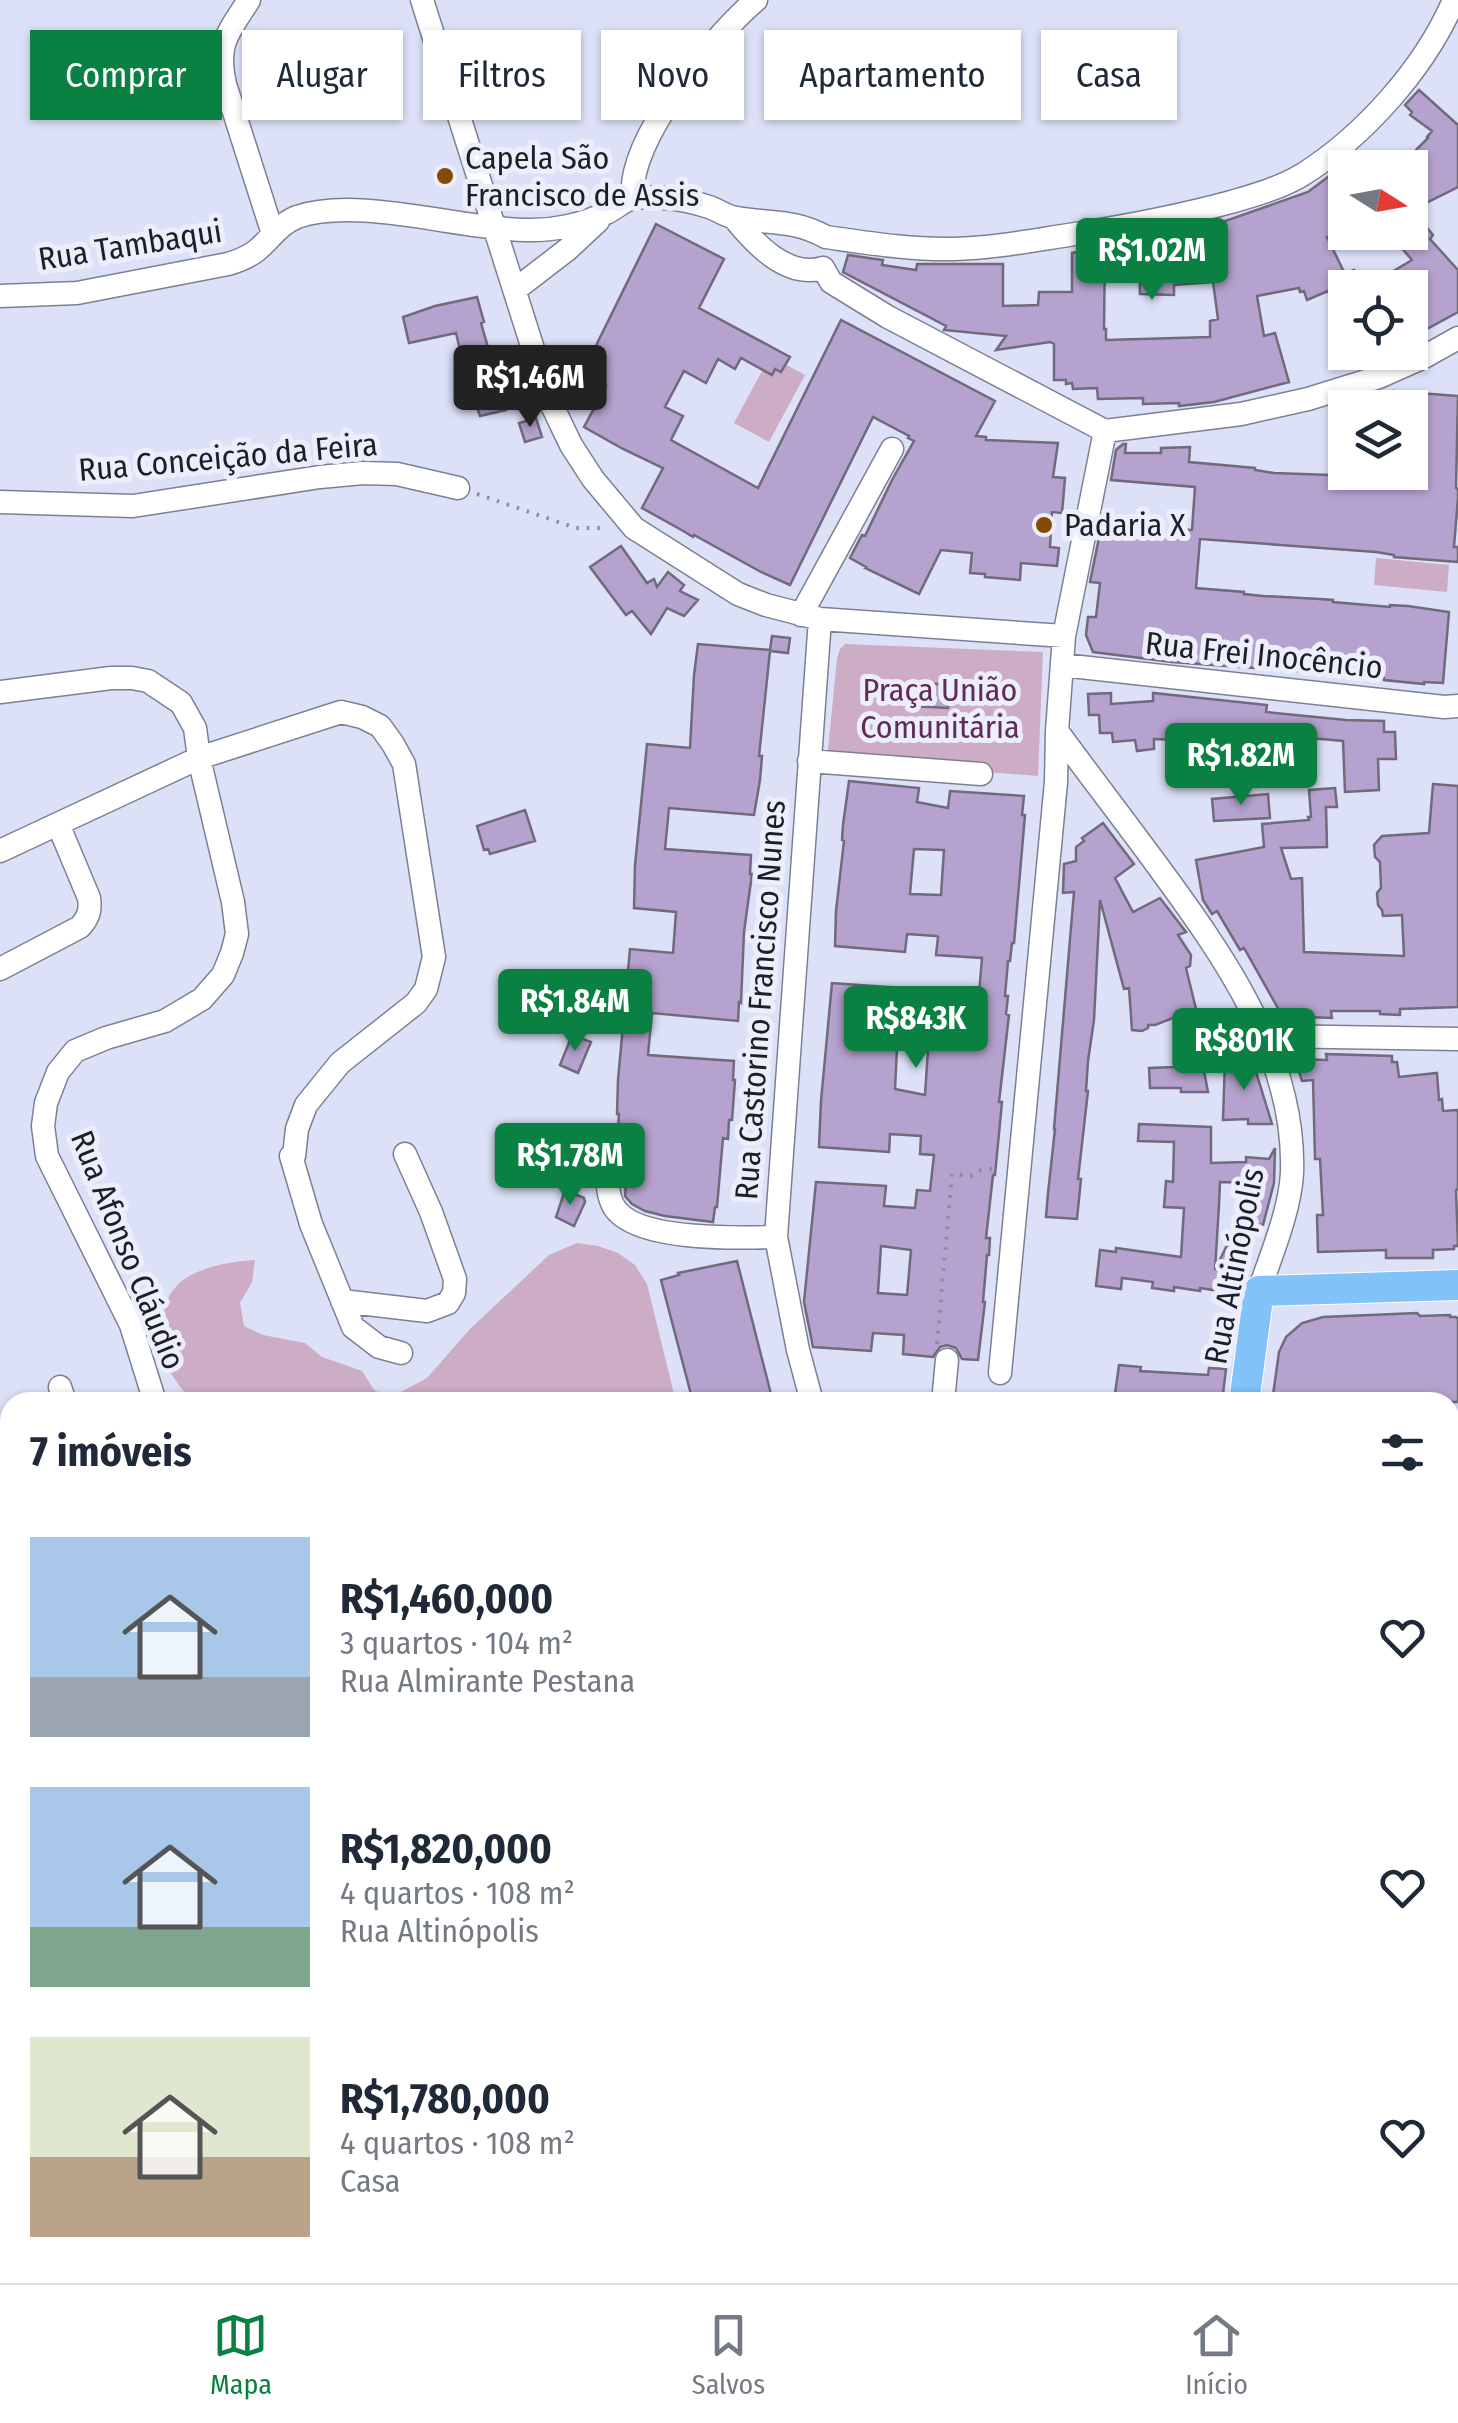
<!DOCTYPE html>
<html lang="pt">
<meta charset="utf-8">
<style>
:root{--surface:#fff;--page:#f2f2f3;--text:#1f2937;--muted:#747a83;--line:#e0e1e3;--accent:#0b8043}
body{margin:0;font-family:"Fira Sans Condensed",sans-serif;background:var(--page);color:var(--text);height:100vh;display:flex;flex-direction:column;font-size:38px;white-space:nowrap}
*{box-sizing:border-box;margin:0}
p{font-size:32px;color:var(--muted)}
.icon{flex:none;width:55px;height:55px;fill:none;stroke:currentColor;stroke-width:2;stroke-linecap:round;stroke-linejoin:round}
.map{position:relative;flex:1;overflow:hidden}
.sheet{position:absolute;left:0px;top:1392px;width:1460px;height:892px;display:flex;flex-direction:column;background:var(--surface);border-radius:30px 30px 0 0;box-shadow:0 2px 8px #0004}
.sheet>*{flex:none}
.top-card{position:absolute;left:30px;top:30px;width:1400px;height:90px;display:flex;gap:20px}
.needle{width:65px;rotate:101deg}
.tools{position:absolute;left:1328px;top:150px;display:grid;gap:20px}
.tools a{display:grid;place-items:center;width:100px;height:100px;border-radius:0px;background:var(--surface);box-shadow:0 2px 8px #0004;font-size:50px}
.price{position:absolute;translate:-50% -85px;padding:0 22px;border-radius:10px;background:var(--accent);color:#fff;font-size:32px;line-height:65px;filter:drop-shadow(0 2px 5px #0008)}
.price::after{content:'';position:absolute;left:50%;top:60px;width:30px;height:22px;margin-left:-15px;background:inherit;clip-path:polygon(0 0,100% 0,50% 100%)}
.price.active{background:#222;color:#fff}
ul{padding:0;list-style:none}
li{display:flex;align-items:center;gap:30px;height:250px;padding:0 30px}
li span{display:grid;place-items:center;flex:none;width:280px;height:200px;border-radius:0px;color:#555}
li>.icon{margin-inline-start:auto}
span .icon{width:120px;height:120px;fill:#fffc;stroke-width:1}
li b{font-size:42px}
h2{display:flex;justify-content:space-between;align-items:center;height:120px;padding:0 30px;font-size:42px}
.pill{padding:0 35px;border-radius:0px;background:var(--surface);box-shadow:0 2px 8px #0004;font-size:35px;line-height:90px}
.pill.active{background:var(--accent);color:#fff}
.tab-bar{display:flex;justify-content:space-around;align-items:center;height:140px;border-top:2px solid var(--line);background:var(--surface);font-size:28px;color:var(--muted)}
.tab-bar a{display:grid;justify-items:center;gap:5px}
.tab-bar .active{color:var(--accent)}
.map>svg:first-child{display:block}
</style>
<div class="map">
<svg width="1458" height="2283" viewBox="0 0 1458 2283">
<rect width="100%" height="100%" fill="#dce1f7"/>
<!-- green -->
<path fill="#cdacc5" d="M 770,356 L 805,375 L 769,442 L 734,423 Z
M 1376,558 L 1449,565 L 1447,592 L 1374,585 Z
M 845,644 L 1043,652 L 1038,776 L 827,760 L 837,658 L 840,649 Z
M 577,1243 L 598,1246 L 618,1253 L 635,1265 L 647,1284 L 676,1402 L 191,1402 C 181,1386 163,1367 159,1348 C 157,1339 160,1326 162,1317 C 165,1307 168,1295 175,1288 C 190,1268 232,1261 255,1260 L 252,1282 L 240,1303 L 244,1326 L 263,1335 L 305,1343 L 322,1357 L 362,1371 L 374,1390 L 390,1398 L 427,1378 L 470,1329 L 549,1255 Z"/>
<!-- water -->
<path fill="#92cde0" d="M 0,1581 L 10,1589 L 10,2275 L 1450,2275 L 1450,1581 L 1458,1582 L 1458,2283 L 0,2283 Z"/>
<!-- building -->
<path fill="#b6a2ce" stroke="#71697c" stroke-width="2.5" fill-rule="evenodd" d="M 1419,90 L 1458,125 L 1458,187 L 1410,211 L 1410,168 L 1398,168 L 1428,138 L 1427,137 L 1432,131 L 1410,115 L 1412,112 L 1405,105 Z
M 1336,171 L 1345,182 L 1345,229 L 1327,237 L 1345,274 L 1354,270 L 1363,288 L 1345,288 L 1345,328 L 1328,291 L 1307,300 L 1304,291 L 1300,292 L 1299,288 L 1257,296 L 1264,336 L 1275,333 L 1289,382 L 1214,402 L 1179,406 L 1179,403 L 1143,404 L 1143,398 L 1098,399 L 1097,388 L 1073,389 L 1072,383 L 1066,384 L 1066,380 L 1054,380 L 1054,344 L 1050,342 L 996,350 L 1006,336 L 944,330 L 946,326 L 843,272 L 848,255 L 883,260 L 882,265 L 916,270 L 917,264 L 1003,264 L 1003,306 L 1038,305 L 1039,292 L 1072,292 L 1072,253 L 1105,246 L 1104,329 L 1106,329 L 1106,340 L 1210,337 L 1210,321 L 1218,319 L 1213,282 L 1174,285 L 1174,295 L 1140,294 L 1139,240 L 1173,233 L 1174,247 L 1215,244 L 1213,228 L 1226,225 L 1225,221 L 1308,192 Z
M 656,224 L 724,259 L 699,308 L 790,357 L 781,372 L 775,369 L 772,375 L 741,358 L 735,369 L 718,359 L 706,383 L 684,371 L 665,407 L 683,416 L 671,440 L 758,488 L 841,320 L 995,401 L 976,436 L 986,437 L 986,440 L 1058,443 L 1053,477 L 1065,478 L 1062,513 L 1052,512 L 1050,547 L 1059,548 L 1057,566 L 1021,563 L 1020,580 L 985,577 L 985,574 L 970,573 L 972,553 L 941,550 L 919,594 L 865,568 L 866,567 L 850,558 L 862,535 L 865,536 L 892,480 L 914,441 L 908,438 L 909,436 L 873,417 L 790,585 L 761,572 L 694,535 L 693,537 L 685,532 L 642,508 L 663,468 L 623,449 L 584,427 L 606,386 L 582,374 Z
M 1424,224 L 1433,235 L 1430,239 L 1458,270 L 1458,312 L 1425,330 L 1410,304 L 1410,288 L 1401,288 L 1392,272 L 1412,260 L 1399,245 Z
M 477,297 L 484,322 L 481,323 L 506,410 L 480,416 L 466,376 L 456,333 L 409,343 L 403,317 L 435,306 Z
M 1393,391 L 1458,396 L 1456,488 L 1458,489 L 1458,498 L 1454,547 L 1458,547 L 1458,562 L 1394,557 L 1394,555 L 1376,552 L 1200,539 L 1196,588 L 1244,592 L 1244,594 L 1263,596 L 1320,599 L 1333,600 L 1333,602 L 1390,607 L 1390,605 L 1408,606 L 1449,612 L 1443,683 L 1424,682 L 1424,684 L 1384,680 L 1384,678 L 1366,676 L 1172,662 L 1093,652 L 1086,635 L 1088,617 L 1096,617 L 1100,583 L 1090,582 L 1102,523 L 1132,525 L 1131,530 L 1174,534 L 1175,529 L 1192,530 L 1195,487 L 1111,480 L 1116,450 L 1123,444 L 1126,444 L 1125,453 L 1161,453 L 1161,448 L 1190,447 L 1189,462 L 1255,468 L 1255,470 L 1274,473 L 1330,475 L 1400,484 L 1400,482 L 1410,482 L 1410,408 L 1391,408 Z
M 536,418 L 542,437 L 525,442 L 519,423 Z
M 621,546 L 647,583 L 654,579 L 657,587 L 668,572 L 684,585 L 680,591 L 698,600 L 684,616 L 667,608 L 651,634 L 632,611 L 626,615 L 590,567 Z
M 772,636 L 790,638 L 788,653 L 770,651 L 759,756 L 762,756 L 760,780 L 754,815 L 669,808 L 665,849 L 751,855 L 750,874 L 752,874 L 744,932 L 741,1003 L 739,1002 L 738,1021 L 652,1013 L 648,1055 L 734,1061 L 733,1080 L 735,1080 L 732,1120 L 729,1120 L 728,1139 L 723,1138 L 717,1207 L 715,1207 L 713,1222 L 665,1216 L 645,1211 L 632,1204 L 625,1196 L 630,1129 L 618,1128 L 619,1114 L 617,1114 L 618,1080 L 630,949 L 673,953 L 676,912 L 634,908 L 635,865 L 647,744 L 690,748 L 694,675 L 698,644 L 770,650 Z
M 911,682 L 949,685 L 948,708 L 910,706 Z
M 1111,693 L 1111,704 L 1153,701 L 1153,693 L 1267,705 L 1266,712 L 1346,720 L 1384,721 L 1384,732 L 1395,732 L 1396,759 L 1378,759 L 1379,790 L 1345,792 L 1343,741 L 1265,734 L 1264,743 L 1154,739 L 1154,749 L 1137,751 L 1135,740 L 1113,742 L 1112,733 L 1100,733 L 1099,715 L 1089,715 L 1088,694 Z
M 849,781 L 919,788 L 917,802 L 948,808 L 950,791 L 1024,796 L 1022,815 L 1025,815 L 1014,943 L 1012,943 L 1010,961 L 1008,961 L 1005,996 L 1008,996 L 1006,1014 L 1009,1015 L 999,1102 L 1002,1102 L 995,1175 L 993,1175 L 986,1238 L 990,1238 L 989,1255 L 987,1255 L 983,1302 L 985,1302 L 978,1360 L 962,1359 L 956,1348 L 947,1345 L 940,1347 L 933,1357 L 903,1354 L 904,1335 L 873,1333 L 871,1351 L 813,1347 L 804,1302 L 816,1182 L 886,1186 L 884,1206 L 915,1208 L 917,1190 L 930,1191 L 934,1155 L 920,1154 L 921,1136 L 890,1134 L 889,1152 L 819,1147 L 821,1101 L 832,983 L 902,988 L 901,1002 L 932,1008 L 933,990 L 979,994 L 982,958 L 936,955 L 938,937 L 936,936 L 907,934 L 905,952 L 835,946 L 836,911 L 844,841 L 842,840 L 843,825 ZM 914,849 L 944,850 L 941,895 L 910,894 ZM 897,1048 L 928,1049 L 925,1095 L 895,1089 ZM 881,1246 L 911,1250 L 907,1295 L 878,1293 Z
M 1433,784 L 1458,786 L 1458,1007 L 1400,1009 L 1400,1015 L 1380,1014 L 1380,1011 L 1331,1011 L 1332,1018 L 1307,1017 L 1306,1011 L 1279,1010 L 1244,948 L 1240,950 L 1217,911 L 1212,914 L 1203,900 L 1196,860 L 1264,847 L 1262,824 L 1309,820 L 1308,817 L 1311,817 L 1309,790 L 1335,788 L 1337,807 L 1326,807 L 1327,847 L 1281,848 L 1291,879 L 1302,878 L 1304,952 L 1404,956 L 1402,915 L 1383,916 L 1382,910 L 1378,905 L 1377,893 L 1381,888 L 1380,862 L 1375,857 L 1374,845 L 1382,836 L 1429,833 Z
M 1268,794 L 1270,818 L 1214,821 L 1212,799 Z
M 525,810 L 535,841 L 490,854 L 488,849 L 484,850 L 477,826 Z
M 1103,823 L 1134,864 L 1115,878 L 1133,912 L 1160,898 L 1186,932 L 1178,935 L 1191,955 L 1190,966 L 1186,968 L 1196,1009 L 1155,1025 L 1148,1025 L 1148,1028 L 1142,1031 L 1132,1030 L 1129,988 L 1124,989 L 1100,900 L 1094,1020 L 1088,1061 L 1086,1091 L 1088,1091 L 1078,1179 L 1081,1179 L 1077,1219 L 1048,1217 L 1046,1217 L 1048,1193 L 1055,1129 L 1054,1129 L 1074,892 L 1063,893 L 1064,864 L 1076,861 L 1076,847 L 1084,841 L 1082,838 Z
M 572,1035 L 591,1042 L 578,1073 L 560,1065 Z
M 1326,1054 L 1392,1056 L 1392,1062 L 1397,1062 L 1399,1077 L 1437,1073 L 1439,1100 L 1442,1099 L 1443,1111 L 1458,1110 L 1458,1189 L 1456,1190 L 1458,1246 L 1454,1246 L 1454,1249 L 1433,1250 L 1433,1258 L 1386,1258 L 1386,1250 L 1318,1252 L 1317,1215 L 1323,1215 L 1320,1159 L 1315,1159 L 1313,1080 L 1302,1081 L 1295,1059 L 1327,1060 Z
M 1225,1059 L 1248,1059 L 1253,1062 L 1272,1124 L 1248,1124 L 1248,1119 L 1223,1120 Z
M 1203,1066 L 1208,1092 L 1181,1092 L 1181,1088 L 1150,1088 L 1149,1068 Z
M 1139,1124 L 1211,1127 L 1211,1163 L 1246,1162 L 1246,1157 L 1269,1159 L 1275,1148 L 1274,1183 L 1263,1225 L 1248,1224 L 1249,1215 L 1243,1266 L 1248,1266 L 1239,1294 L 1200,1288 L 1200,1291 L 1174,1287 L 1174,1291 L 1152,1288 L 1153,1282 L 1122,1278 L 1121,1289 L 1096,1286 L 1100,1250 L 1116,1252 L 1116,1248 L 1181,1257 L 1184,1208 L 1164,1207 L 1166,1181 L 1173,1182 L 1174,1142 L 1138,1141 ZM 1220,1182 L 1257,1183 L 1215,1270 L 1219,1205 Z
M 572,1154 L 586,1159 L 577,1191 L 562,1187 Z
M 565,1190 L 584,1198 L 585,1202 L 574,1226 L 556,1217 Z
M 737,1261 L 773,1402 L 693,1402 L 661,1280 L 679,1275 L 678,1273 Z
M 1417,1313 L 1420,1316 L 1450,1315 L 1450,1317 L 1456,1317 L 1458,1319 L 1458,1402 L 1272,1402 L 1279,1352 L 1286,1337 L 1302,1323 L 1323,1317 Z
M 1119,1365 L 1141,1367 L 1140,1371 L 1208,1375 L 1209,1368 L 1226,1369 L 1222,1402 L 1121,1402 L 1122,1395 L 1115,1394 Z"/>
<g fill="none" stroke-linecap="round" stroke-linejoin="round">
<!-- minor casing -->
<g stroke="#7c8094" stroke-width="25">
<path id="minor" d="M 249,0 C 228,33 216,43 225,84 L 273,234
M 422,0 L 549,399 L 571,445 L 593,479 L 634,528 L 738,594 L 766,605 L 820,619 L 1064,636
M 633,198 C 626,141 714,36 756,0
M 734,218 C 754,243 787,279 823,268
M 823,268 L 831,282 L 888,317 L 1105,431 L 1241,414 L 1308,399 L 1379,377 L 1424,357 L 1458,338
M 516,289 L 568,249 L 598,221
M 0,296 L 77,293 L 228,264 C 238,261 247,258 256,251 C 270,240 279,224 297,217 C 358,196 459,229 525,230 C 552,231 582,225 606,213 C 615,209 624,200 633,198 C 641,196 655,198 664,198 C 679,199 694,202 709,207 C 718,210 727,217 737,218 C 771,224 793,219 826,237 C 868,243 911,250 954,249 C 995,248 1035,240 1075,234 C 1127,226 1179,216 1231,202 C 1255,195 1280,188 1302,175 C 1364,136 1425,68 1454,0
M 0,502 L 133,506 L 320,477 L 363,473 L 397,474 L 458,488
M 801,615 L 892,449
M 1062,665 L 1444,707 L 1458,706
M 0,692 L 111,678 L 132,678 L 148,681 L 181,703 L 195,728 L 199,758 L 233,902 L 237,934 L 232,953 L 223,975 L 202,999 L 165,1021 L 106,1038 L 75,1051 L 58,1072 L 46,1103 L 43,1126 L 47,1156 L 131,1325 L 155,1402
M 1057,731 C 1090,776 1124,820 1157,865 C 1223,955 1296,1056 1292,1173 C 1290,1211 1271,1255 1259,1291
M 809,761 L 981,774
M 0,851 L 199,758 L 341,712 L 362,717 L 380,726 L 393,744 L 404,764 L 434,957 L 426,989 L 416,1003 L 340,1063 L 306,1105 L 297,1129 L 294,1156 L 291,1156 L 311,1224 L 353,1327 L 379,1347 L 401,1353
M 0,969 L 80,927 C 88,918 91,911 89,898 L 58,824
M 1263,1036 L 1458,1039
M 607,1148 C 608,1165 605,1188 612,1203 C 628,1242 740,1238 776,1237
M 342,1301 L 427,1311 L 448,1303 L 454,1293 L 455,1279 L 431,1212 L 405,1154
M 1000,1373 L 1056,782 L 1057,731 L 1064,636 L 1105,431
M 60,1387 L 65,1402
M 812,1402 L 798,1350 L 776,1237 L 820,619
M 943,1402 L 947,1360
M 0,1498 L 10,1498"/>
</g>
<!-- major casing -->
<g stroke="#fff" stroke-width="32">
<path id="major" d="M 1244,1402 L 1259,1291 L 1458,1285
M 0,1543 L 10,1545
M 1450,1551 L 1458,1551"/>
</g>
<!-- path -->
<path stroke="#898d9d" stroke-width="4" stroke-dasharray="2.5 8" stroke-linecap="butt" d="M 477,494 L 576,528 L 606,528
M 937,1344 L 952,1174 L 971,1176 C 979,1168 989,1169 999,1168"/>
<!-- minor -->
<use href="#minor" stroke="#fff" stroke-width="22"/>
<!-- major -->
<use href="#major" stroke="#81c2f8" stroke-width="30"/>
</g>
<!-- markers -->
<g fill="#864a07" stroke="#eceefc" stroke-width="4">
<circle cx="445" cy="176" r="10"/>
<circle cx="1044" cy="525" r="10"/>
</g>
<g text-anchor="middle" stroke-width="10" stroke-linejoin="round" paint-order="stroke">
<!-- poi labels -->
<g font-size="32" fill="#1d1f27" stroke="#eceefc" text-anchor="start">
<text x="465" y="169">Capela São<tspan x="465" dy="37">Francisco de Assis</tspan></text>
<text x="1064" y="536">Padaria X</text>
</g>
<!-- street labels -->
<g font-size="32" fill="#1d1f27" stroke="#eceefc">
<text transform="translate(130 245) rotate(-9)" y="11">Rua Tambaqui</text>
<text transform="translate(228 457) rotate(-5)" y="11">Rua Conceição da Feira</text>
<text transform="translate(1264 655) rotate(6)" y="11">Rua Frei Inocêncio</text>
<text transform="translate(760 1000) rotate(-86)" y="11">Rua Castorino Francisco Nunes</text>
<text transform="translate(128 1250) rotate(68)" y="11">Rua Afonso Cláudio</text>
<text transform="translate(1234 1266) rotate(-79)" y="11">Rua Altinópolis</text>
</g>
<!-- park labels -->
<g font-size="32" fill="#602c57" stroke="#eceefc">
<text x="940" y="701">Praça União<tspan x="940" dy="37">Comunitária</tspan></text>
</g>
</g>
</svg>
<div class="tools">
<a><svg class="needle" viewBox="-14 -14 28 28"><path d="M0-13l5 13h-10z" fill="#e53935"/><path d="M0 13l5-13h-10z" fill="#747a83"/></svg></a>
<a><svg class="icon" aria-label="locate" viewBox="0 0 24 24"><circle cx="12" cy="12" r="6"/><path d="M12 2v4M12 18v4M2 12h4M18 12h4"/></svg></a>
<a><svg class="icon" aria-label="layers" viewBox="0 0 24 24"><path d="M12 4l9 5-9 5-9-5zM3 14l9 5 9-5"/></svg></a>
</div>
<b class="price" style="left:1152px;top:303px">R$1.02M</b>
<b class="price active" style="left:530px;top:430px">R$1.46M</b>
<b class="price" style="left:1241px;top:808px">R$1.82M</b>
<b class="price" style="left:575px;top:1054px">R$1.84M</b>
<b class="price" style="left:916px;top:1071px">R$843K</b>
<b class="price" style="left:1244px;top:1093px">R$801K</b>
<b class="price" style="left:570px;top:1208px">R$1.78M</b>
<div class="top-card">
<a class="pill active">Comprar</a>
<a class="pill">Alugar</a>
<a class="pill">Filtros</a>
<a class="pill">Novo</a>
<a class="pill">Apartamento</a>
<a class="pill">Casa</a>
</div>
<section class="sheet">
<h2>7 imóveis<svg class="icon" aria-label="filters" viewBox="0 0 24 24"><path d="M4 7h16M4 17h16"/><circle cx="9" cy="7" r="2"/><circle cx="15" cy="17" r="2"/></svg></h2>
<ul>
<li><span style="background:linear-gradient(#a9c7e8 70%,#9aa5b1 0)"><svg class="icon" aria-label="home" viewBox="0 0 24 24"><path d="M3 11l9-7 9 7M6 9v11h12V9"/></svg></span><div><b>R$1,460,000</b><p>3 quartos · 104 m²</p><p>Rua Almirante Pestana</p></div><svg class="icon" aria-label="heart" viewBox="0 0 24 24"><path d="M12 20l-8-8c-3-5 5-10 8-4 3-6 11-1 8 4z"/></svg></li>
<li><span style="background:linear-gradient(#a9c7e8 70%,#7fa58c 0)"><svg class="icon" aria-label="home" viewBox="0 0 24 24"><path d="M3 11l9-7 9 7M6 9v11h12V9"/></svg></span><div><b>R$1,820,000</b><p>4 quartos · 108 m²</p><p>Rua Altinópolis</p></div><svg class="icon" aria-label="heart" viewBox="0 0 24 24"><path d="M12 20l-8-8c-3-5 5-10 8-4 3-6 11-1 8 4z"/></svg></li>
<li><span style="background:linear-gradient(#dfe7d0 60%,#b9a48a 0)"><svg class="icon" aria-label="home" viewBox="0 0 24 24"><path d="M3 11l9-7 9 7M6 9v11h12V9"/></svg></span><div><b>R$1,780,000</b><p>4 quartos · 108 m²</p><p>Casa</p></div><svg class="icon" aria-label="heart" viewBox="0 0 24 24"><path d="M12 20l-8-8c-3-5 5-10 8-4 3-6 11-1 8 4z"/></svg></li>
</ul>
</section>
</div>
<nav class="tab-bar">
<a class="active"><svg class="icon" aria-label="map" viewBox="0 0 24 24"><path d="M3 6l6-2 6 2 6-2v14l-6 2-6-2-6 2zM9 4v14M15 6v14"/></svg>Mapa</a>
<a><svg class="icon" aria-label="saved" viewBox="0 0 24 24"><path d="M7 4h10v16l-5-4-5 4z"/></svg>Salvos</a>
<a><svg class="icon" aria-label="home" viewBox="0 0 24 24"><path d="M3 11l9-7 9 7M6 9v11h12V9"/></svg>Início</a>
</nav>
